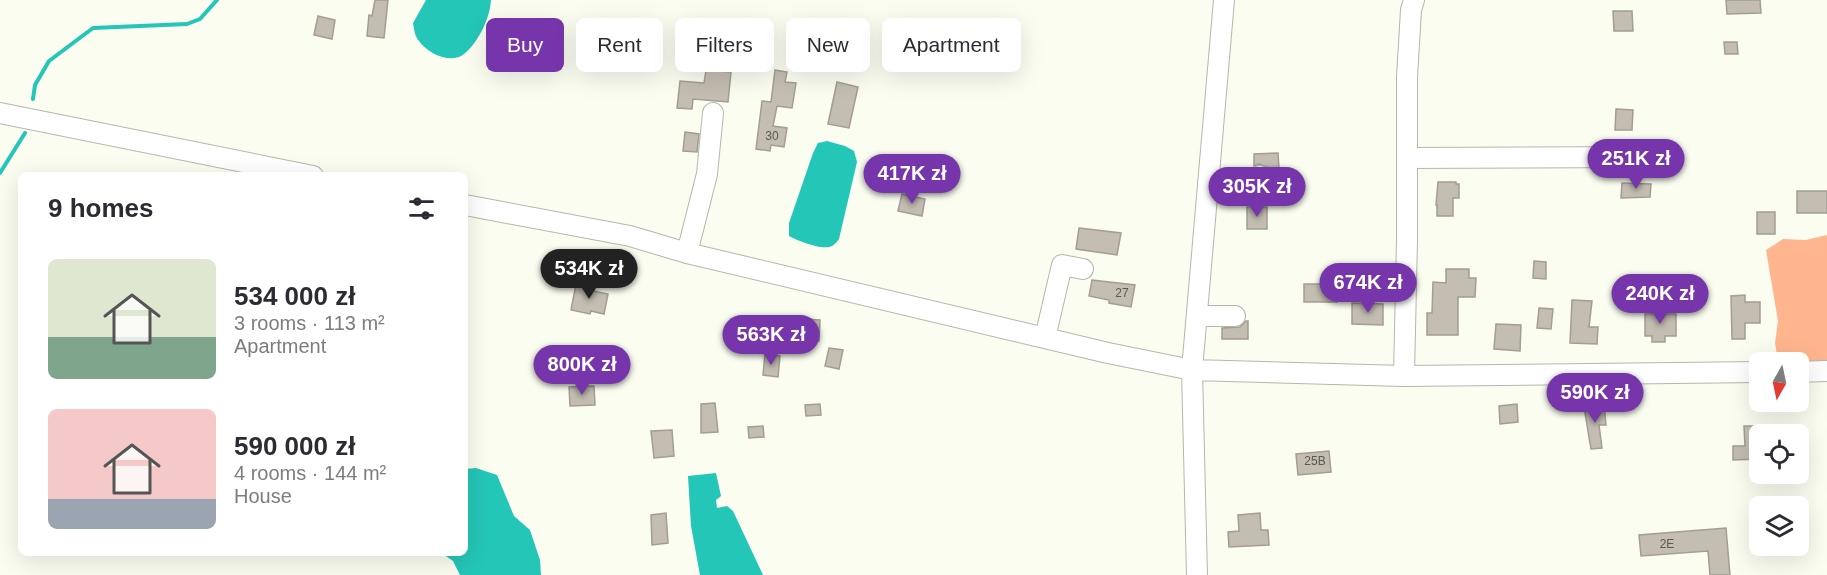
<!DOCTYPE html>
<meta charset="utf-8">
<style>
:root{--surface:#fff;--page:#f2f2f3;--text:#2b2b33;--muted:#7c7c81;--accent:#7635aa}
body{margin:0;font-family:Arial,sans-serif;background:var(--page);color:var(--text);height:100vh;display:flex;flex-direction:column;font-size:22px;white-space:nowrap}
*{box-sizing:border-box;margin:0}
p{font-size:20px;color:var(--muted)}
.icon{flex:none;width:33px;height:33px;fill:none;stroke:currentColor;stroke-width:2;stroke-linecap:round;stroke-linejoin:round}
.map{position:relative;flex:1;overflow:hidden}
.sheet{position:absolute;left:18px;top:172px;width:450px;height:384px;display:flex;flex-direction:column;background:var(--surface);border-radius:9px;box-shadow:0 6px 24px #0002}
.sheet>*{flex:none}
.top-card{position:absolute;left:486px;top:18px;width:570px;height:54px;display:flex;gap:12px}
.needle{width:39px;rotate:189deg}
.controls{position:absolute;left:1749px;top:352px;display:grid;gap:12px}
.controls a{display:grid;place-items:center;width:60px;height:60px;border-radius:9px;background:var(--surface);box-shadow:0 6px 24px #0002;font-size:30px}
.price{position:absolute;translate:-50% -51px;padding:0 14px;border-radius:21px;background:var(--accent);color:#fff;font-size:20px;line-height:39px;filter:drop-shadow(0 2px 3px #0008)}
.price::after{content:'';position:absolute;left:50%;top:36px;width:18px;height:14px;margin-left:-9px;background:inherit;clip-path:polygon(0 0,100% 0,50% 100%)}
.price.selected{background:#222;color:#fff}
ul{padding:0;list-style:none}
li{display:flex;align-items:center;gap:18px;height:150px;padding:0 30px}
li span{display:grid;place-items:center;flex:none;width:168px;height:120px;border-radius:9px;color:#555}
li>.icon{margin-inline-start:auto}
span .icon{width:72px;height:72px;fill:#fffc;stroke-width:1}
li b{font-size:26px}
h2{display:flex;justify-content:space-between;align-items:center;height:72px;padding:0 30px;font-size:26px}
.tag{padding:0 21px;border-radius:9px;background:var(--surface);box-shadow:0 6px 24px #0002;font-size:21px;line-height:54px}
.tag.selected{background:var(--accent);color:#fff}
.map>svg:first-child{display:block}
</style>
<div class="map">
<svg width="1827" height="575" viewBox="0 0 1827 575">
<rect width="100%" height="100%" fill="#fafdf0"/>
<!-- forest -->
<path fill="#ffb68f" d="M 1827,235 L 1827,363 L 1786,363 L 1777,355 L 1775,343 L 1778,321 L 1766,250 L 1783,239 L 1806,240 Z"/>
<!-- water -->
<path fill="#24c6b8" d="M 426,0 L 491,0 C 490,18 478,43 464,54 C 451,65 427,53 419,41 C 415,37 414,29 413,23 Z
M 827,141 L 845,146 L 854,151 L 857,162 L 839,239 C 838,241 834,245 832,246 C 824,251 798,241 789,236 L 789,223 L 813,153 L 818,143 Z
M 476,468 L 497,475 L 514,516 L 530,530 L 540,560 L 541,575 L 460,575 L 453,561 L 443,554 L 465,554 L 465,469 Z
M 716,473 L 721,496 L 716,500 L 717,508 L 727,506 L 733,511 L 763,575 L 700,575 L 691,526 L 688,476 Z"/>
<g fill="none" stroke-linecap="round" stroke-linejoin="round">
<!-- stream -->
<path stroke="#24c6b8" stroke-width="4" d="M 33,99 L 35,85 L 49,61 L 93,28 L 187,24 L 200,19 L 217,0
M 0,173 L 25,133"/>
</g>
<!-- building -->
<path fill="#c3bdb2" stroke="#a39d92" stroke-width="1.5" d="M 375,0 L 388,0 L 384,38 L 367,36 L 369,15 L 372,16 Z
M 1726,0 L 1760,0 L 1761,13 L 1727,14 Z
M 1613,11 L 1632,11 L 1633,31 L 1614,31 Z
M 318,16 L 335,20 L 332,39 L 314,35 Z
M 1724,42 L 1737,42 L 1738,54 L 1725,54 Z
M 792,46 L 831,51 L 829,67 L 790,61 Z
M 706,70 L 731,72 L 728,102 L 693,99 L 692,109 L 677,108 L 680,81 L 704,83 Z
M 775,70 L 787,72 L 785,82 L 796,83 L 792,108 L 777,106 L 773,126 L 787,128 L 784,147 L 771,145 L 770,151 L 756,149 L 762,101 L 771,102 Z
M 837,82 L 858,87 L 849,128 L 828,124 Z
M 1616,109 L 1633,110 L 1632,130 L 1615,130 Z
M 685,132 L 699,134 L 697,152 L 683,151 Z
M 1278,153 L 1279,168 L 1269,168 L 1259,164 L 1254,166 L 1254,154 Z
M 1438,182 L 1456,182 L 1456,184 L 1459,184 L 1459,198 L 1453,198 L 1453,216 L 1437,216 L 1437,205 L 1436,205 Z
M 1622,183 L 1651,184 L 1650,197 L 1621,198 Z
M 1797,191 L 1827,191 L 1827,213 L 1797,213 Z
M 902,194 L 925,199 L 922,216 L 898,211 Z
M 1247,207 L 1267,207 L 1267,229 L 1247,229 Z
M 1757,212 L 1775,212 L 1775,234 L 1757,234 Z
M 1079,228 L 1121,233 L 1117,255 L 1076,249 Z
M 1534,261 L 1546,262 L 1546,279 L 1533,278 Z
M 1446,269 L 1469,269 L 1469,278 L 1476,278 L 1475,297 L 1458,297 L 1458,335 L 1427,335 L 1427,313 L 1432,313 L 1433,282 L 1446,283 Z
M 1092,280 L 1135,285 L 1131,307 L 1109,303 L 1109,300 L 1089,296 Z
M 576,284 L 594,287 L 593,291 L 608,294 L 604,314 L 591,311 L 590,314 L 571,310 Z
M 1304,284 L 1337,284 L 1337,302 L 1304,302 Z
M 1745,295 L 1745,302 L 1760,302 L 1760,323 L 1745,323 L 1745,339 L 1732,339 L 1731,296 Z
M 1572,300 L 1592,301 L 1589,327 L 1598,327 L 1597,344 L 1570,343 Z
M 1352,303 L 1383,304 L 1383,325 L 1352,324 Z
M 1652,307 L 1664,307 L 1664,314 L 1676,314 L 1676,336 L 1665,336 L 1665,342 L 1652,342 L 1652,336 L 1645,336 L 1645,314 L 1652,314 Z
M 1539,308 L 1553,309 L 1551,329 L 1537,328 Z
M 803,319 L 820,320 L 819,341 L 802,340 Z
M 1246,321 L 1248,321 L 1248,339 L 1222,339 L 1222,328 L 1240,327 Z
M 1496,324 L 1521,325 L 1520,351 L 1494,349 Z
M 829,348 L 843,350 L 839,369 L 825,366 Z
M 765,354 L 780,356 L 778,377 L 763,375 Z
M 594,386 L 595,405 L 570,406 L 569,387 Z
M 715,403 L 718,432 L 701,433 L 701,404 Z
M 820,404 L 821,415 L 806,416 L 805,405 Z
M 1517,404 L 1518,422 L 1500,424 L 1499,406 Z
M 1604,405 L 1606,425 L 1599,425 L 1602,448 L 1591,449 L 1584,407 Z
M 763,426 L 764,437 L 749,438 L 748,427 Z
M 1744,426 L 1760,426 L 1760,459 L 1733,460 L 1733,446 L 1745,446 Z
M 672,430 L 674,456 L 654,458 L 651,431 Z
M 1329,451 L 1331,472 L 1298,475 L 1296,454 Z
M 666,513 L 668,543 L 652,545 L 651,515 Z
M 1260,513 L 1261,530 L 1268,530 L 1269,545 L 1229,547 L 1228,532 L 1239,531 L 1238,515 Z
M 1726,528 L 1730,575 L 1710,575 L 1708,551 L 1641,556 L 1639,535 Z"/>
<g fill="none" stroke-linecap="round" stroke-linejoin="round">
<!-- minor casing -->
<g stroke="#b4b7ab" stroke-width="22">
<path id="minor" d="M 0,113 L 313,176
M 1407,158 L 1642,157
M 1208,182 L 1239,187 L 1257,184 L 1260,176
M 465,205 L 630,236 L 687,253 L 1108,353 L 1192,370 L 1404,376 L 1760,372
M 687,253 L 707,174 L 713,113
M 1197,316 L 1235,316
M 1045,338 L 1062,265 L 1083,269
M 1798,372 L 1827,371
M 1404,376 L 1407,239 L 1407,77 L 1411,10 L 1414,0
M 1197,575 L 1192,370 L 1224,0"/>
</g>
<!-- path -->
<path stroke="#b0b2a8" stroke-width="2" stroke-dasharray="3 3" stroke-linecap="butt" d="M 1770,359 L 1788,359"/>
<!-- minor -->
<use href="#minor" stroke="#fff" stroke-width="20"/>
</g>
<g text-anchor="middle" stroke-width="4.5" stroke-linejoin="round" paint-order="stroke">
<!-- number labels -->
<g font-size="12" fill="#5a5953">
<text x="772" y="140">30</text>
<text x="1122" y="297">27</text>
<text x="1315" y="465">25B</text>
<text x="1667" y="548">2E</text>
</g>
</g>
</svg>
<div class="controls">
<a><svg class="needle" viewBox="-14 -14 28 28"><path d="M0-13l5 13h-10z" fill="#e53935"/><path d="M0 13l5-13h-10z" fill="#7c7c81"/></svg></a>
<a><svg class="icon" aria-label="locate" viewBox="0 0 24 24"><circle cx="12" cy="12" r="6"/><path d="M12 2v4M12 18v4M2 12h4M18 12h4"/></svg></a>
<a><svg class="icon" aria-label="layers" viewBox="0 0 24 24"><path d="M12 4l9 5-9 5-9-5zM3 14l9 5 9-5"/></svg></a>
</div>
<b class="price" style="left:1636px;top:190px">251K zł</b>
<b class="price" style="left:912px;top:205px">417K zł</b>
<b class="price" style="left:1257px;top:218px">305K zł</b>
<b class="price selected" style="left:589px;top:300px">534K zł</b>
<b class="price" style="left:1368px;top:314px">674K zł</b>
<b class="price" style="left:1660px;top:325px">240K zł</b>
<b class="price" style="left:771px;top:366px">563K zł</b>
<b class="price" style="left:582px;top:396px">800K zł</b>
<b class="price" style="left:1595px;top:424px">590K zł</b>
<div class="top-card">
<a class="tag selected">Buy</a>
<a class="tag">Rent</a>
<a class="tag">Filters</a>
<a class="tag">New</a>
<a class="tag">Apartment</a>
</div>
<section class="sheet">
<h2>9 homes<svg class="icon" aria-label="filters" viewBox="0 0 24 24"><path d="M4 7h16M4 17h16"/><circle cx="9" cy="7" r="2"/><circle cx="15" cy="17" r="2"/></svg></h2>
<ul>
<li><span style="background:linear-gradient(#dfe7d0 65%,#7fa58c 0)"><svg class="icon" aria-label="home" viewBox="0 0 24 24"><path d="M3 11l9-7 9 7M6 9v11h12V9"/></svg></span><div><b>534 000 zł</b><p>3 rooms · 113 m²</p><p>Apartment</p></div></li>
<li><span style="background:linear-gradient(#f6c9c9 75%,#9aa5b1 0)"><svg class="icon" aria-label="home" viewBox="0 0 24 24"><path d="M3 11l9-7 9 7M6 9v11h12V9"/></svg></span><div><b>590 000 zł</b><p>4 rooms · 144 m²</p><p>House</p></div></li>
</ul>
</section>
</div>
